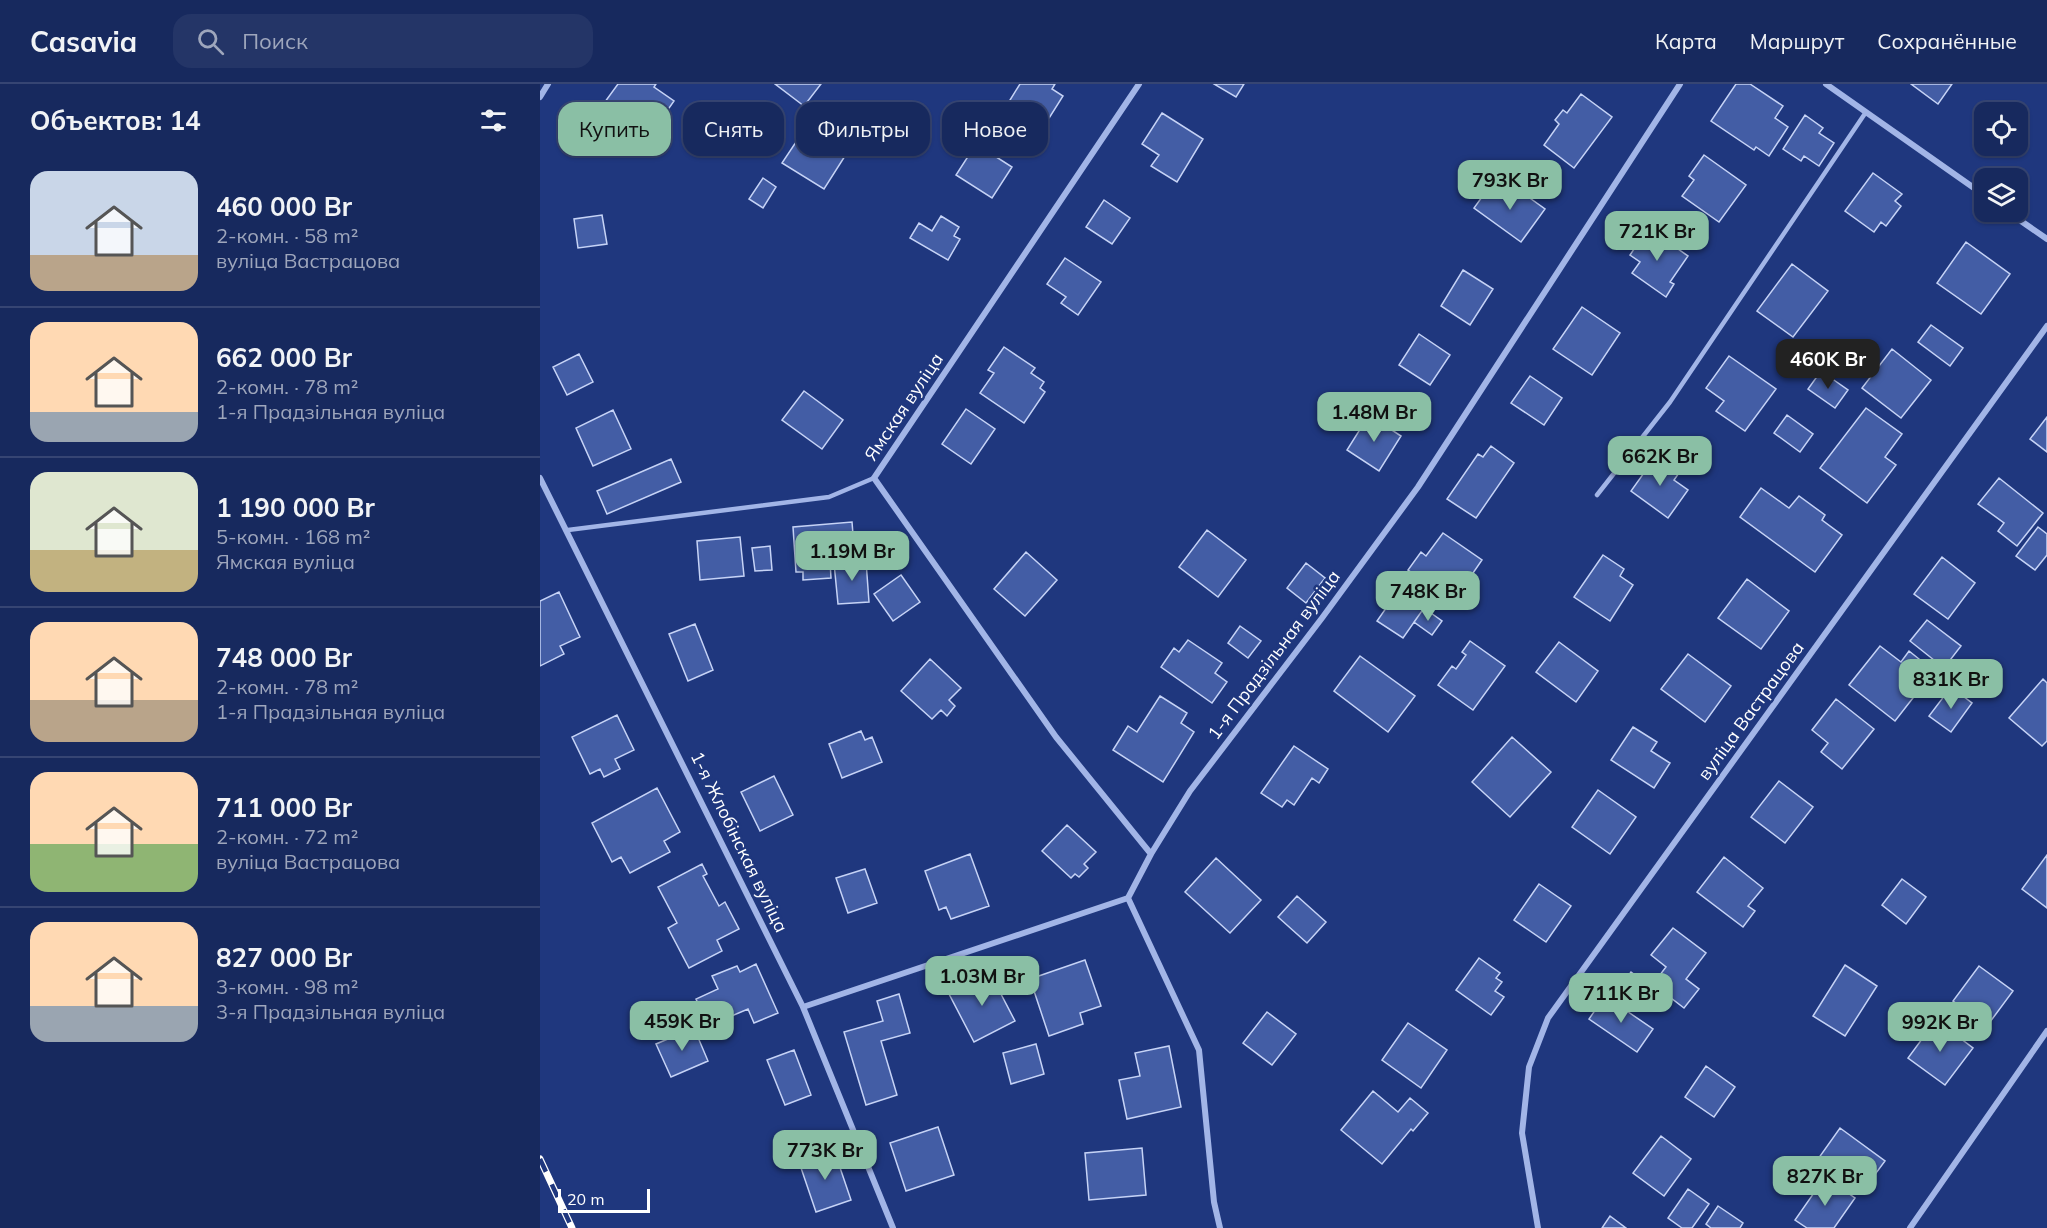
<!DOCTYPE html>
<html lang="ru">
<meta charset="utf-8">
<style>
:root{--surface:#17295e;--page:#243567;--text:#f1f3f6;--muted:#9ea6bc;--line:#364573;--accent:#8abfa5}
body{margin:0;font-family:Mulish,sans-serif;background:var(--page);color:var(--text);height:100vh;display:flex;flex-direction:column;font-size:22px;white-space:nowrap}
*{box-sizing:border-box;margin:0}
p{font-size:20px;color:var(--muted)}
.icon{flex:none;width:33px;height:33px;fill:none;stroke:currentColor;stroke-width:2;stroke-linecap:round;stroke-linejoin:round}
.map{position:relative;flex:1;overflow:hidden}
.drawer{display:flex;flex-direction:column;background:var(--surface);width:540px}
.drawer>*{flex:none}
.banner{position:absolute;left:18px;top:18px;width:570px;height:54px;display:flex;gap:12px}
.tools{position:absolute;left:1434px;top:18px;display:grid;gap:12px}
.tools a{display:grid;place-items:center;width:54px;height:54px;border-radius:12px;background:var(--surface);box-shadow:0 2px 4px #0004,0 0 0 2px var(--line);font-size:30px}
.scale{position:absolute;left:18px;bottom:15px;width:92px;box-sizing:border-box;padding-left:6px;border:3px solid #fff;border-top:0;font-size:16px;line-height:21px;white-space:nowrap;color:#fff;-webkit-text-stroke:4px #1f377e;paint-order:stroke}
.price{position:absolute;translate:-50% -51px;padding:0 14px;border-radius:12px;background:var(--accent);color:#111;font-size:20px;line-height:39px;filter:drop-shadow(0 2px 3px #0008)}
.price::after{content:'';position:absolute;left:50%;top:36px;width:18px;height:14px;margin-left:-9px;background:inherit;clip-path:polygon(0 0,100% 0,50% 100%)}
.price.selected{background:#222;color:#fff}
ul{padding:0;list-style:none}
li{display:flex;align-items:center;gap:18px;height:150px;padding:0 30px}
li+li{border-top:2px solid var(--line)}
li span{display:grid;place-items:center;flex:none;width:168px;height:120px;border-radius:18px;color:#555}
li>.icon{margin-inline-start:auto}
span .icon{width:72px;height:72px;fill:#fffc;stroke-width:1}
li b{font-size:26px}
h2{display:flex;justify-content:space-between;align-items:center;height:72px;padding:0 30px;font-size:26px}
.pill{padding:0 21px;border-radius:18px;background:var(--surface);box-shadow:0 2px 4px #0004,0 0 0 2px var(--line);font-size:21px;line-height:54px}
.pill.selected{background:var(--accent);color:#111}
header{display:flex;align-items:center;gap:36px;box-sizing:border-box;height:84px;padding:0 30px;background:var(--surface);border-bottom:2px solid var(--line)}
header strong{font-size:28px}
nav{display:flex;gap:33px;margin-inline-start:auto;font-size:21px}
.search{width:420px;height:54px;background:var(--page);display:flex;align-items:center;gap:15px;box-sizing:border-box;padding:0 21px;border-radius:18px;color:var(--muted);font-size:22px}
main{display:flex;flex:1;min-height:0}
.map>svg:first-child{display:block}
</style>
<header>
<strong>Casavia</strong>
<div class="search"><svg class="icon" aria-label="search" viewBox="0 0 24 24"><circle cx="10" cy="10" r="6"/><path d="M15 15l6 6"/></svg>Поиск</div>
<nav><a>Карта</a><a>Маршрут</a><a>Сохранённые</a></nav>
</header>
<main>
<section class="drawer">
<h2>Объектов: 14<svg class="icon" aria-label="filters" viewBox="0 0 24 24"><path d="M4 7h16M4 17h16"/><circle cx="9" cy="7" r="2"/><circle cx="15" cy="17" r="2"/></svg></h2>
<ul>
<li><span style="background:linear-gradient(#c9d6e8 70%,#b9a48a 0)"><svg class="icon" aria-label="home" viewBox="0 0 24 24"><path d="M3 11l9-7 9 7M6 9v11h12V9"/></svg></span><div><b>460 000 Br</b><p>2-комн. · 58 m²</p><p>вуліца Вастрацова</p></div></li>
<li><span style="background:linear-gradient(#ffd9b3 75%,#9aa5b1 0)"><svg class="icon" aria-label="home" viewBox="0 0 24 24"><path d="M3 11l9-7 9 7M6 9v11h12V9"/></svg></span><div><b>662 000 Br</b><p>2-комн. · 78 m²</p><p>1-я Прадзільная вуліца</p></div></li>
<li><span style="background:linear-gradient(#dfe7d0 65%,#c2b280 0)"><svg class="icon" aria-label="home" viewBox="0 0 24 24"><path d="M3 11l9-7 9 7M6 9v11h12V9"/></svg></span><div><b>1 190 000 Br</b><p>5-комн. · 168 m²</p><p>Ямская вуліца</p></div></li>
<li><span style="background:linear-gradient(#ffd9b3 65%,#b9a48a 0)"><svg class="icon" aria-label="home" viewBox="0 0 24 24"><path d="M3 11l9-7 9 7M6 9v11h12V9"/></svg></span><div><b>748 000 Br</b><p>2-комн. · 78 m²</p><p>1-я Прадзільная вуліца</p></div></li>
<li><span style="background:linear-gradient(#ffd9b3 60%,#8fb573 0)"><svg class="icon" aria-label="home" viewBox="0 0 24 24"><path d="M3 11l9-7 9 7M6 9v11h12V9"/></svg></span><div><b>711 000 Br</b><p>2-комн. · 72 m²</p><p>вуліца Вастрацова</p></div></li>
<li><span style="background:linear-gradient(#ffd9b3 70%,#9aa5b1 0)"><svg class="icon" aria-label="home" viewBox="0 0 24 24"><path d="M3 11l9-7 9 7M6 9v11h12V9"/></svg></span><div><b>827 000 Br</b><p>3-комн. · 98 m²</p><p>3-я Прадзільная вуліца</p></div></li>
</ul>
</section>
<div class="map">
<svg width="1507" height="1144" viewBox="0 0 1507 1144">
<rect width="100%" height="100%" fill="#1f377e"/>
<!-- building -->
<path fill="#435da5" stroke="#c6d3f6" stroke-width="1.5" d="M 78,0 L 116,0 L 114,3 L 134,17 L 104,60 L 91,50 L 83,61 L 51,37 Z
M 235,0 L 281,0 L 264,22 Z
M 480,0 L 515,0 L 512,5 L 523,12 L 506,39 L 470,16 Z
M 674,0 L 704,0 L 696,13 Z
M 1196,0 L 1210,0 L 1243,22 L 1235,34 L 1248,43 L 1229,72 L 1216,63 L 1214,66 L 1171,37 Z
M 1371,0 L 1412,0 L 1398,20 Z
M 1041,10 L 1072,33 L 1034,84 L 1004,61 L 1019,40 L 1015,36 L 1023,26 L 1027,29 Z
M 622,29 L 663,55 L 637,98 L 611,82 L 619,71 L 602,60 Z
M 1265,31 L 1283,44 L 1279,49 L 1294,59 L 1279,82 L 1264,72 L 1261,77 L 1243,65 Z
M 290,34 L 313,48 L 307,58 L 312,61 L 284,105 L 242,79 L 260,52 L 274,60 Z
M 436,60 L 472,83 L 452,114 L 416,91 Z
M 1164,71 L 1206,101 L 1179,138 L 1142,112 L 1154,96 L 1149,92 Z
M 1333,89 L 1362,110 L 1355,117 L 1361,122 L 1346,142 L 1341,138 L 1334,148 L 1305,127 Z
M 223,94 L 236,103 L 223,124 L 209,115 Z
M 952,99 L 975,115 L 980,107 L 1005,125 L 981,158 L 934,124 Z
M 564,116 L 590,134 L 572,160 L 546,143 Z
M 62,131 L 67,160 L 38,164 L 34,135 Z
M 401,132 L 419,143 L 414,152 L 420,155 L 408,176 L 370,154 L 379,139 L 392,147 Z
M 1108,144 L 1148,172 L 1130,198 L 1134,200 L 1126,213 L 1092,189 L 1100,178 L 1090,171 Z
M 1426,158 L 1470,190 L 1441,230 L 1397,199 Z
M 525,174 L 561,198 L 538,231 L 521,219 L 526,213 L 507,200 Z
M 1252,180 L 1288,207 L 1253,253 L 1217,227 Z
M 923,186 L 953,205 L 930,241 L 901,222 Z
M 1042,223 L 1080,249 L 1052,291 L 1013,265 Z
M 1391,241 L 1423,264 L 1410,282 L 1378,258 Z
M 879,250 L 910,271 L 890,301 L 859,281 Z
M 464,263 L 495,284 L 491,289 L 504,298 L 500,304 L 505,308 L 484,339 L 440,309 L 454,289 L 448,286 Z
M 1352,265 L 1391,296 L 1361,334 L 1322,304 Z
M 39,270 L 53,298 L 27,311 L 13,283 Z
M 1189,272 L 1236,305 L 1205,347 L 1176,327 L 1184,317 L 1166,304 Z
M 1281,287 L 1308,306 L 1295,324 L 1268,305 Z
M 990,292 L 1022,314 L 1004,341 L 971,319 Z
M 264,307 L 303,336 L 282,365 L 242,336 Z
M 1326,324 L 1362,350 L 1345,373 L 1356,381 L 1327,419 L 1280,384 Z
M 426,325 L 455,345 L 431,380 L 402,360 Z
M 73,326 L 91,365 L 53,382 L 36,344 Z
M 829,331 L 861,352 L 839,387 L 807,366 Z
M 1247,331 L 1273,350 L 1260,368 L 1234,349 Z
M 1507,333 L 1507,368 L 1490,355 Z
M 951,362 L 974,379 L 936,434 L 907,415 L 938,370 L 943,373 Z
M 1116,372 L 1139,389 L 1134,396 L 1148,406 L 1128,434 L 1091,407 Z
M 131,375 L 141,398 L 67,430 L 57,407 Z
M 1459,394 L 1503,429 L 1477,462 L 1458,447 L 1464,439 L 1438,420 Z
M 1221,404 L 1249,424 L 1259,412 L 1285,431 L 1282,436 L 1302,451 L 1275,488 L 1200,433 Z
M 312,438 L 315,475 L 290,477 L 291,494 L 263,496 L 263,488 L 256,488 L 253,443 Z
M 1498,443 L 1507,450 L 1507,471 L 1495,486 L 1476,472 Z
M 667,446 L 706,476 L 678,513 L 639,483 Z
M 903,449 L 942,476 L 922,505 L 919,503 L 910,515 L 868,486 L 881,468 L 886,472 Z
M 200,453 L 204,492 L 160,496 L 157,457 Z
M 230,462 L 232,486 L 215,487 L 212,464 Z
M 486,468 L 517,496 L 485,532 L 454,505 Z
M 1063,471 L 1084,485 L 1080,492 L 1093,501 L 1070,537 L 1034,513 Z
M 1402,473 L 1435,499 L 1408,535 L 1374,510 Z
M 326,477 L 329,518 L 298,520 L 294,479 Z
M 766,479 L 785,494 L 766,519 L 747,504 Z
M 361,491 L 380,518 L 353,537 L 334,510 Z
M 1207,495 L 1249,527 L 1221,565 L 1178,534 Z
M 858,507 L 884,524 L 863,554 L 837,537 Z
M 19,508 L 40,553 L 20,562 L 24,570 L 0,582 L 0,517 Z
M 884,524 L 902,537 L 892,551 L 874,538 Z
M 1387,536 L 1421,562 L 1404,584 L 1370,557 Z
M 155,540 L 173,586 L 148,597 L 129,550 Z
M 700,542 L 721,557 L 708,574 L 688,559 Z
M 648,556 L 682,579 L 675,589 L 687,598 L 672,619 L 621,583 L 634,564 L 639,568 Z
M 930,557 L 965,582 L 933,626 L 898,601 L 912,582 L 916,585 L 926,571 L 922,568 Z
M 1019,558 L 1058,587 L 1036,618 L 996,588 Z
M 1340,562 L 1361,578 L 1369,567 L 1394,587 L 1355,637 L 1309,601 Z
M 1148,570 L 1191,602 L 1165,638 L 1121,605 Z
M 820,572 L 875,612 L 848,648 L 794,607 Z
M 390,575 L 421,604 L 409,616 L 415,622 L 407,632 L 401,626 L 392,635 L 361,607 Z
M 1503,595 L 1507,599 L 1507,657 L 1502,662 L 1469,634 Z
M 1411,603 L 1432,619 L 1411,648 L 1389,632 Z
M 620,612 L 647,629 L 641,639 L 654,648 L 623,698 L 573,666 L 588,642 L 597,648 Z
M 1296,615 L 1334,645 L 1302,685 L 1281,668 L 1288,659 L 1272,646 Z
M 77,631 L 94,666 L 75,675 L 80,685 L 64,693 L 60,685 L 50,690 L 32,653 Z
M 1093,643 L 1117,658 L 1111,667 L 1130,679 L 1114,704 L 1071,676 Z
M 321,647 L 325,656 L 332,653 L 342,678 L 302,694 L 289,660 Z
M 972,653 L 1011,688 L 970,733 L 932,698 Z
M 754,662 L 788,685 L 779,699 L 772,694 L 754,721 L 747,716 L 742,723 L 721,709 Z
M 234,692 L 253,731 L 220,747 L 201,708 Z
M 1239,697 L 1273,723 L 1245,759 L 1211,733 Z
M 117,704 L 140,748 L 124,757 L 130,768 L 90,789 L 81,773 L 72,778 L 52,739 Z
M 1058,706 L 1096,733 L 1070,770 L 1032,743 Z
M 527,741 L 556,768 L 544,780 L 548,784 L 539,793 L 535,790 L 531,794 L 502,767 Z
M 430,770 L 449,822 L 411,835 L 406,823 L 399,826 L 385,787 Z
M 1507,771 L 1507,824 L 1482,805 Z
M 1184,773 L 1223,804 L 1208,822 L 1215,827 L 1203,843 L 1157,808 Z
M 676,774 L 721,816 L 690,849 L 645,808 Z
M 162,780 L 167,790 L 163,792 L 179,822 L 185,818 L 199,845 L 177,856 L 182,867 L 149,884 L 128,844 L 137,839 L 118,803 Z
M 325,785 L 337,819 L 308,829 L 296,794 Z
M 1362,795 L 1386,813 L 1366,840 L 1342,821 Z
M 999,800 L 1031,822 L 1006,858 L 974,836 Z
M 757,812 L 786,838 L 767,859 L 738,833 Z
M 1133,844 L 1166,869 L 1146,895 L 1159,905 L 1144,924 L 1113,900 L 1126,883 L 1111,871 Z
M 939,874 L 960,889 L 956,894 L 962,898 L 955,907 L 964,913 L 951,931 L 916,906 Z
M 545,876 L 561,922 L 540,929 L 543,940 L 509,952 L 490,895 Z
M 216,880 L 238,929 L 214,939 L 208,925 L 168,942 L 156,915 L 178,905 L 172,892 L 197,882 L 200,888 Z
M 1305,881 L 1337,902 L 1305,952 L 1273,932 Z
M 1439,882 L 1473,907 L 1447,942 L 1413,917 Z
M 449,887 L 475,937 L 434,958 L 408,908 Z
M 1091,888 L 1114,905 L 1103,920 L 1080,903 Z
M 359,910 L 370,949 L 341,957 L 357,1011 L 326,1021 L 304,948 L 343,937 L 337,917 Z
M 1065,912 L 1113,945 L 1097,968 L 1049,935 Z
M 727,928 L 756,950 L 732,981 L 703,959 Z
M 1396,936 L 1433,964 L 1405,1001 L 1368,974 Z
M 868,939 L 907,966 L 881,1004 L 842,976 Z
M 154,944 L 168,977 L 131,993 L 116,960 Z
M 496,960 L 504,990 L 471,1000 L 463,969 Z
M 629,962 L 641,1023 L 587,1035 L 579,996 L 600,992 L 595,969 Z
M 254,966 L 271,1011 L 245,1021 L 227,976 Z
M 1166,982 L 1195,1003 L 1174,1033 L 1145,1013 Z
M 833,1007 L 858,1028 L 870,1014 L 888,1029 L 873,1047 L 871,1045 L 842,1080 L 801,1046 Z
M 398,1043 L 414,1091 L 366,1107 L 350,1059 Z
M 1300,1044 L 1345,1077 L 1322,1108 L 1278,1075 Z
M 1121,1052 L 1151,1075 L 1124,1112 L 1093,1089 Z
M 602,1064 L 606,1111 L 549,1116 L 545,1069 Z
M 294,1066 L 311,1116 L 276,1128 L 259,1078 Z
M 1285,1093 L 1315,1114 L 1294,1144 L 1267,1144 L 1255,1136 Z
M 1148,1105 L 1169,1120 L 1152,1144 L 1142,1144 L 1128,1134 Z
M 1178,1122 L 1203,1139 L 1200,1144 L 1171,1144 L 1166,1140 Z
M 1070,1132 L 1086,1144 L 1062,1144 Z"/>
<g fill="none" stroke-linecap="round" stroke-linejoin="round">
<!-- service -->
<path stroke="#a2b5e7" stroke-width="4.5" d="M 1057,411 L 1130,318 L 1326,28
M 28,446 L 289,413 L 334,394"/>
<!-- minor -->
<path stroke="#a2b5e7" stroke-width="6" d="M 599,0 L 334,394 L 516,653 L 611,770
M 1286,0 L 1444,111
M 0,13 L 8,0
M 1468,128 L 1507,155
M 0,394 L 263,923 L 353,1144
M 263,923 L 588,814
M 680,1144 L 674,1118 L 659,966 L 588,814 L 611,770 L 650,707 L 782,534 L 878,403 L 1140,0
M 998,1144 L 982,1049 L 989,983 L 1008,934 L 1507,242
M 1370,1144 L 1507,947"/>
<!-- rail casing -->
<g stroke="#fff" stroke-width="7">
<path id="rail" d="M 0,1075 L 32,1144"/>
</g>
<!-- rail -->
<use href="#rail" stroke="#1f377e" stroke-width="4.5" stroke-dasharray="14" stroke-linecap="butt"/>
</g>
<g text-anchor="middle" stroke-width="5" stroke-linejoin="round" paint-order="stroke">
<!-- street labels -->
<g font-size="18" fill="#fff" stroke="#1f377e">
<text transform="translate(364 323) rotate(-56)" y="6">Ямская вуліца</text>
<text transform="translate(734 571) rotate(-53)" y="6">1-я Прадзільная вуліца</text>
<text transform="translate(1211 627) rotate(-54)" y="6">вуліца Вастрацова</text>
<text transform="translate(199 758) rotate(64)" y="6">1-я Жлобінская вуліца</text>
</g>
</g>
</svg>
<div class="tools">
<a><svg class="icon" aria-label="locate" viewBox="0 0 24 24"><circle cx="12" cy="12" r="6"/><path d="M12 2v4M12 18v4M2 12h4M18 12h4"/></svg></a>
<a><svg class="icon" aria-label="layers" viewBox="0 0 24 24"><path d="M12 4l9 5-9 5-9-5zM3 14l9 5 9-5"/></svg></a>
</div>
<div class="scale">20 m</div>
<b class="price" style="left:970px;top:127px">793K Br</b>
<b class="price" style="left:1117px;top:178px">721K Br</b>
<b class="price selected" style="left:1288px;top:306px">460K Br</b>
<b class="price" style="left:834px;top:359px">1.48M Br</b>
<b class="price" style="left:1120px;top:403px">662K Br</b>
<b class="price" style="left:312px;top:498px">1.19M Br</b>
<b class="price" style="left:888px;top:538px">748K Br</b>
<b class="price" style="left:1411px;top:626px">831K Br</b>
<b class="price" style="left:442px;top:923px">1.03M Br</b>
<b class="price" style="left:1081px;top:940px">711K Br</b>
<b class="price" style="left:142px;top:968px">459K Br</b>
<b class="price" style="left:1400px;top:969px">992K Br</b>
<b class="price" style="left:285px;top:1097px">773K Br</b>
<b class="price" style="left:1285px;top:1123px">827K Br</b>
<div class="banner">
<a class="pill selected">Купить</a>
<a class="pill">Снять</a>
<a class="pill">Фильтры</a>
<a class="pill">Новое</a>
</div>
</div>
</main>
